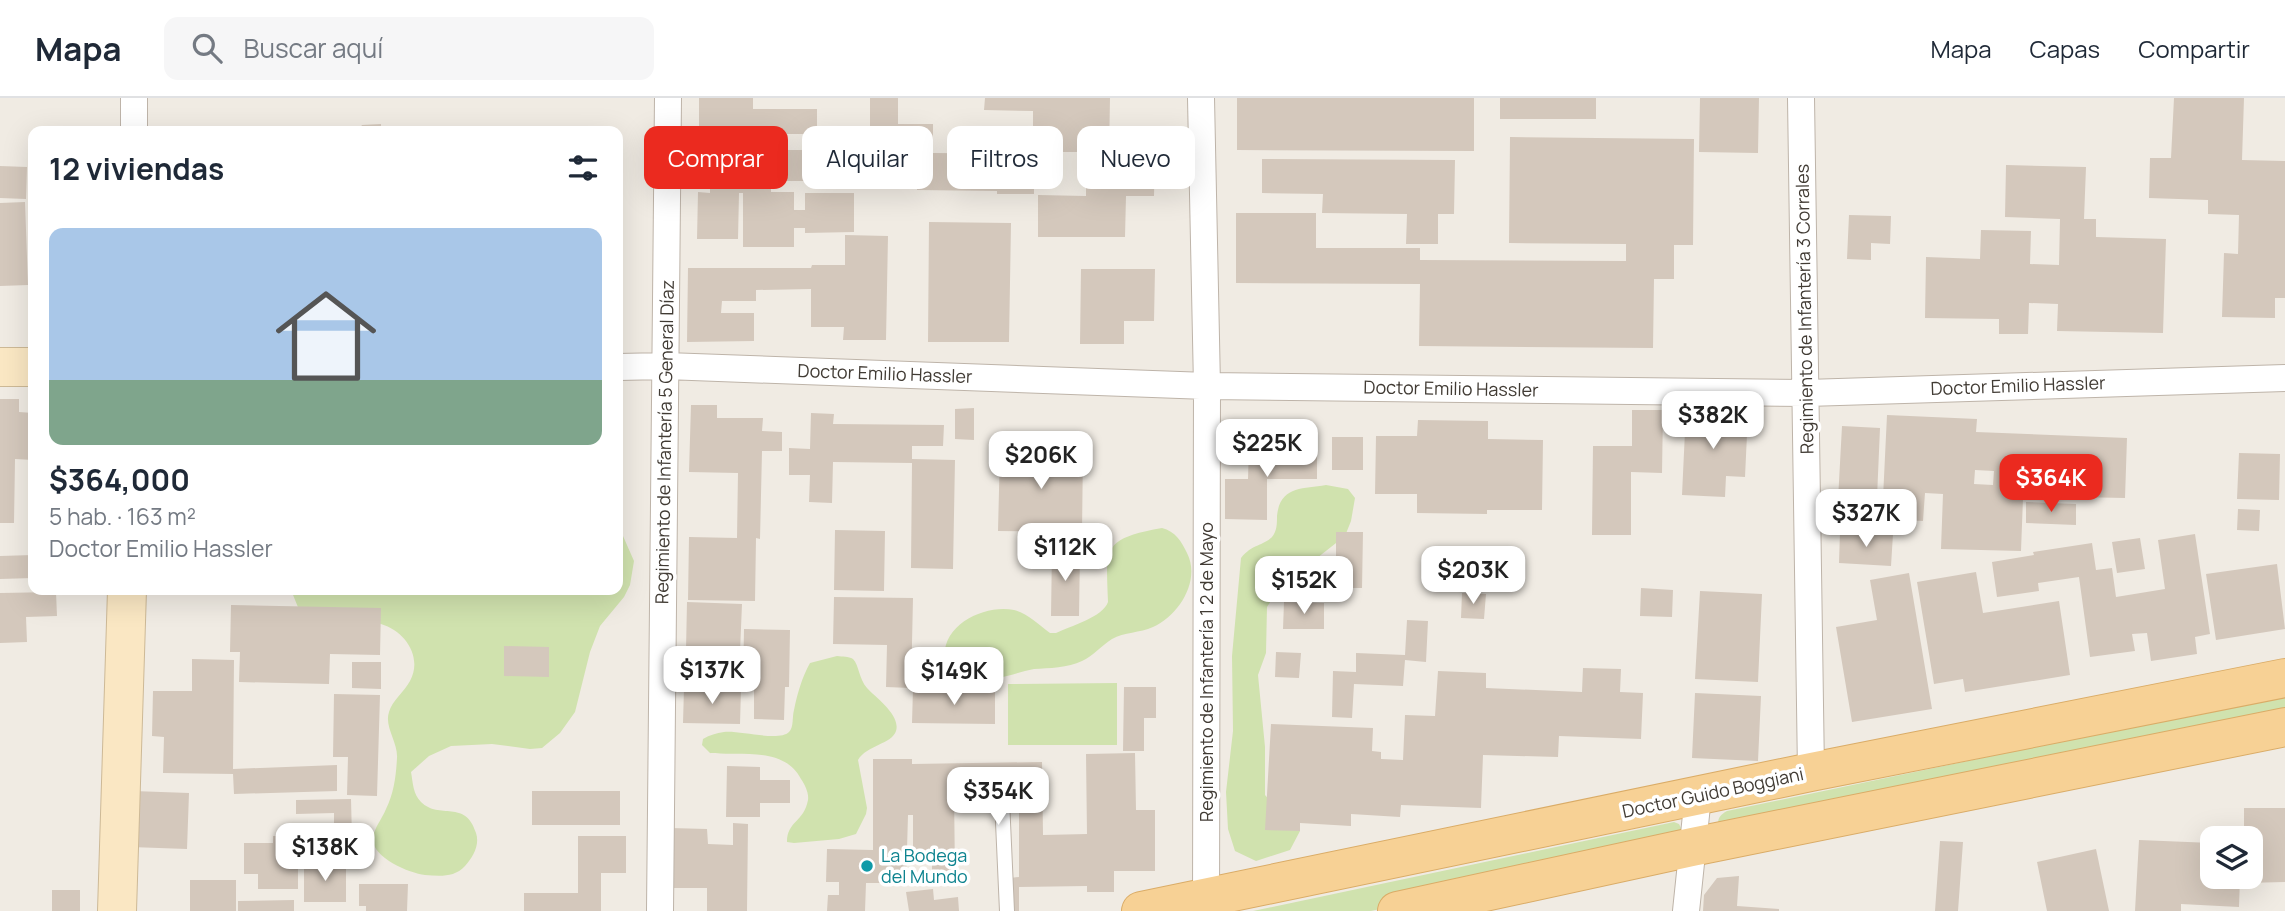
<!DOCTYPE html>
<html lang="es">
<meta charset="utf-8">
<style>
:root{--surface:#fff;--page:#f6f6f7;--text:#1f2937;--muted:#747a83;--line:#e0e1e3;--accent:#eb2a1f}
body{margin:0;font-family:Manrope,sans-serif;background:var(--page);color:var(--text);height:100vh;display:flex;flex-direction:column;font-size:26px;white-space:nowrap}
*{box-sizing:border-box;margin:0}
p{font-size:23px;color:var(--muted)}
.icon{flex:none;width:38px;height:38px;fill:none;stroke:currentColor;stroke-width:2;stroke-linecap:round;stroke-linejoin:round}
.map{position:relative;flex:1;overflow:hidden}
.panel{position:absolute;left:28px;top:28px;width:595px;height:469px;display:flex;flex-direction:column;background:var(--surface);border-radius:14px;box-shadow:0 7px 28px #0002}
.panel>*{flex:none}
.hud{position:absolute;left:644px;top:28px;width:665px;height:63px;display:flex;gap:14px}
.fabs{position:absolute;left:2200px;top:728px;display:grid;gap:14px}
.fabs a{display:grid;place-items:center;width:63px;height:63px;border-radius:14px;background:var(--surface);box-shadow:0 7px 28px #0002;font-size:35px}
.price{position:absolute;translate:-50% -60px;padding:0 16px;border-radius:14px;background:#fff;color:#222;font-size:23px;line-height:46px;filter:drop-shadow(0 2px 4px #0008)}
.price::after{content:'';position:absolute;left:50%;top:42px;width:21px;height:16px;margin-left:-10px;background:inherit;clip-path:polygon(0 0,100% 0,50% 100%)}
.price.on{background:var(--accent);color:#fff}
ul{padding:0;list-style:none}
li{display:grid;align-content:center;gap:14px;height:371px;padding:0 21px}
li span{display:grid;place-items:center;height:217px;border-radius:14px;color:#555}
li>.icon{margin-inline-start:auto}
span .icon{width:126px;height:126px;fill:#fffc;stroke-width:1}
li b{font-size:30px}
h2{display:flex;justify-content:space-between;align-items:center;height:84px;padding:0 21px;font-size:30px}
.chip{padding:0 24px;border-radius:14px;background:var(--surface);box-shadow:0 7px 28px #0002;font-size:24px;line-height:63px}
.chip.on{background:var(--accent);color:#fff}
header{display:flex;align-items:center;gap:42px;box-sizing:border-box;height:98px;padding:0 35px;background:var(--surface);border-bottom:2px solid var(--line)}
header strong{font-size:33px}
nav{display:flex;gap:38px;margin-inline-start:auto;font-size:24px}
.search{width:490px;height:63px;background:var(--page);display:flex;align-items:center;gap:18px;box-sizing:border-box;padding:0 24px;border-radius:14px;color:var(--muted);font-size:26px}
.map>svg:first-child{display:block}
</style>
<header>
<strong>Mapa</strong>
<div class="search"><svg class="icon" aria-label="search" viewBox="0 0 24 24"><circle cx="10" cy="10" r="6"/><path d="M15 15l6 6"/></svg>Buscar aquí</div>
<nav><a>Mapa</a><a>Capas</a><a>Compartir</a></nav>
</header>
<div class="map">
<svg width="2285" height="813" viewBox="0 0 2285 813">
<rect width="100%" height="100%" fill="#f0ebe3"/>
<!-- green -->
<path fill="#d0e2ae" d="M 1326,387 L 1348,391 L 1355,400 L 1351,423 L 1345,438 L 1280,489 L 1267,509 L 1266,555 L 1258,577 L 1265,649 L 1265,697 L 1273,706 L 1300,725 L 1300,733 L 1290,752 L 1256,763 L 1235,753 L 1228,731 L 1226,694 L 1233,633 L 1232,558 L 1241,460 C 1252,446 1263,448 1272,439 C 1277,433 1277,426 1277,418 C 1280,388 1302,391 1326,387 Z
M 1162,430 C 1175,433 1182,444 1187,455 C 1201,482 1179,518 1153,529 C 1140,535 1124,534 1112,541 C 1101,548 1093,558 1082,563 C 1068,570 1049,570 1034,571 C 1022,573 1010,578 998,580 C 980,584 957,573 945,562 C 940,527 985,506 1014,512 C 1027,515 1039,527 1050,535 L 1056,535 C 1071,528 1103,519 1108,504 C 1106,449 1102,441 1162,430 Z
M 618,432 L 623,438 L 634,463 L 630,487 L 624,499 L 600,528 L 590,554 L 575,614 L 560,635 L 542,650 L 530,651 L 492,646 L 451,648 L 429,658 L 411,674 C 413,685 413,696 421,704 C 439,722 466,701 476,735 C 480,747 473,759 465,768 C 454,780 439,778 425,777 C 409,775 371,759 373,740 C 374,730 382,721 386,711 C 394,695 396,678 397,660 C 398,644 384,629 389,614 C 392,603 404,594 410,583 C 423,559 405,533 381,526 L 302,519 L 291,492 L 618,492 Z
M 837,558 C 843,559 848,558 853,561 C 859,567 859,581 867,590 C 876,600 901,617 896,633 C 892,646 867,647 858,662 L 867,710 L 866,716 L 856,736 L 839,741 L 794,745 L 787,744 C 787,723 804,724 808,702 C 809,695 805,687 801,681 C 784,648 741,658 710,655 L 702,647 L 703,641 C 710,637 716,635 724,634 C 739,632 779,644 789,634 C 794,629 792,619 794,612 C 797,597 802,579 810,565 Z
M 1117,585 L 1117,647 L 1008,647 L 1008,586 Z
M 2285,597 L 2285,620 L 1719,732 C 1717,722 1718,718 1727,713 Z
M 1674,724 L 1679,726 L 1682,732 L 1675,749 L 1371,813 L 1253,813 Z"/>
<!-- building -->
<path fill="#d4c8bc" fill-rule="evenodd" d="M 699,0 L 753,0 L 753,11 L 817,11 L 817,36 L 699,36 Z
M 870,0 L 898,0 L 898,26 L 933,26 L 933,55 L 1034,56 L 1034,96 L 997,96 L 997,93 L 917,92 L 918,55 L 870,55 Z
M 985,0 L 1110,0 L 1109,55 L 1155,55 L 1154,98 L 1126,98 L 1125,139 L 1038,139 L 1038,97 L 1086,98 L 1086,54 L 1033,54 L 1033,13 L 984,12 Z
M 1237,0 L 1474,0 L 1474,53 L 1237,52 Z
M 1500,0 L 1596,0 L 1596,21 L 1500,21 Z
M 1700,0 L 1759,0 L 1758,55 L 1699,54 Z
M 2174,0 L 2244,0 L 2242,62 L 2285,63 L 2285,200 L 2275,200 L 2275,220 L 2222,219 L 2224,155 L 2238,156 L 2239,117 L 2208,116 L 2208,102 L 2149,100 L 2150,60 L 2171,60 Z
M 381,26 L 381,33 L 358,33 L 362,27 Z
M 1510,39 L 1694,41 L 1693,147 L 1674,147 L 1674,181 L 1654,181 L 1653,250 L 1419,248 L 1420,186 L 1236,185 L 1236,115 L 1316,115 L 1316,150 L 1420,150 L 1420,162 L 1626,163 L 1626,146 L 1509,145 Z
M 771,52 L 862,52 L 862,83 L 771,83 L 771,94 L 794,94 L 794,112 L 805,112 L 805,95 L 854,95 L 854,134 L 805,135 L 805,130 L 794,130 L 794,149 L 743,149 L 743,95 L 739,95 L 738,141 L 697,141 L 698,94 L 710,95 L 710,55 L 771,55 Z
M 1262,61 L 1455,62 L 1454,116 L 1438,116 L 1438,146 L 1406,146 L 1407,116 L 1322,115 L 1323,96 L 1262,95 Z
M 2006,67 L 2086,69 L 2084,121 L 2096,121 L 2096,139 L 2166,141 L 2163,235 L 2057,233 L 2058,206 L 2029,205 L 2028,236 L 1999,236 L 1999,221 L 1925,220 L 1926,159 L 1980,161 L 1981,132 L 2031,133 L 2030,166 L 2059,167 L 2060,121 L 2005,119 Z
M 0,68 L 27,69 L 26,101 L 0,100 Z
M 618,98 L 622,98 L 620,216 L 618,216 Z
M 25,104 L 28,187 L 0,188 L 0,105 Z
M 1849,117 L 1891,118 L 1890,146 L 1871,145 L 1871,162 L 1847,161 Z
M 929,124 L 1011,125 L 1009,244 L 928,244 Z
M 845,137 L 888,138 L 886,242 L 843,242 L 844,229 L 811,229 L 811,191 L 756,192 L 756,203 L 722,203 L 721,215 L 754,215 L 754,243 L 687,244 L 688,170 L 811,170 L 812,167 L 845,167 Z
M 1081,171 L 1155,171 L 1154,223 L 1124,223 L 1124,246 L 1080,246 Z
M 618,292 L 621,294 L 622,348 L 618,348 Z
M 0,301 L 19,301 L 19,314 L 33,315 L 33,362 L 15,361 L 14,425 L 0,425 Z
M 691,307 L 717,307 L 717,320 L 763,320 L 762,333 L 782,334 L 782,353 L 762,353 L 760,441 L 756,440 L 755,503 L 688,502 L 689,439 L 737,440 L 738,375 L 689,374 Z
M 974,310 L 974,342 L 955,341 L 955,311 Z
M 1632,312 L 1663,312 L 1662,375 L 1631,374 L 1631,437 L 1592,437 L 1593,348 L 1632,348 Z
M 1686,312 L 1748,315 L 1745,379 L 1726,378 L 1725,399 L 1682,397 Z
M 811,315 L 834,316 L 833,326 L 944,327 L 943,348 L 912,348 L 912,361 L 955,362 L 953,471 L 911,470 L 912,365 L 833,364 L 832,405 L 809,404 L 810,377 L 789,377 L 789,350 L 810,351 Z
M 1887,317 L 1977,321 L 1976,334 L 2127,340 L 2125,400 L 2077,399 L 2076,394 L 2038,392 L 2039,375 L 2024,374 L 2021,453 L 1941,451 L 1943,396 L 1925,395 L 1923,423 L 1882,421 ZM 1975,372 L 1994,373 L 1993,387 L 1974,386 Z
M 1418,322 L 1488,323 L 1488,341 L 1543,342 L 1542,412 L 1487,412 L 1487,416 L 1417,415 L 1417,396 L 1375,396 L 1376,338 L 1417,338 Z
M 1842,328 L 1880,330 L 1876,423 L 1837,421 Z
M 1332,339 L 1363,339 L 1363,372 L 1332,372 Z
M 1249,348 L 1317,349 L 1317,381 L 1267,381 L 1267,422 L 1225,421 L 1225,381 L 1248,381 Z
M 1000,352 L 1083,353 L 1082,434 L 998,433 Z
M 2239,355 L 2280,356 L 2279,402 L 2237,401 Z
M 2026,404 L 2076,406 L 2076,427 L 2026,425 Z
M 2238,411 L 2260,412 L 2259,433 L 2237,432 Z
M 835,432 L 885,433 L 884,493 L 834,492 Z
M 1336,434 L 1363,434 L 1362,490 L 1336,490 Z
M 1840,434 L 1893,436 L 1891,468 L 1839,465 Z
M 2195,436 L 2210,536 L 2195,539 L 2197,556 L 2151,563 L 2147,535 L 2132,536 L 2135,553 L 2090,559 L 2079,479 L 2038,485 L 2039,493 L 1997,499 L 1992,464 L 2034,457 L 2033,454 L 2092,445 L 2096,472 L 2112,470 L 2116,499 L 2165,491 L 2158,442 Z
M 2140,440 L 2145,471 L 2117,475 L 2112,444 Z
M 1052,452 L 1080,453 L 1079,518 L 1051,518 Z
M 33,457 L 33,480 L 0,481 L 0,458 Z
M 2277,466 L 2285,531 L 2216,542 L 2206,476 Z
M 1976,474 L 1983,515 L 2059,503 L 2070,577 L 1965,594 L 1963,581 L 1934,586 L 1917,484 Z
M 1909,475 L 1932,611 L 1852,624 L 1836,529 L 1877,522 L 1870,482 Z
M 1641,490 L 1673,492 L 1672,519 L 1640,518 Z
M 1700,493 L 1762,496 L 1758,584 L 1695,581 Z
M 56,494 L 57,518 L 26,519 L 27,544 L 0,545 L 0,495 Z
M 1462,495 L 1486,496 L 1484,521 L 1461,520 Z
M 834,499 L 913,500 L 911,590 L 886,589 L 887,547 L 833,546 Z
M 687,504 L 742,506 L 740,554 L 686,552 Z
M 1284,504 L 1324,505 L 1324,531 L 1283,531 Z
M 231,507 L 381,510 L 380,557 L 330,556 L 329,586 L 239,584 L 240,554 L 230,554 Z
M 1407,522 L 1428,523 L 1426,564 L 1405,562 L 1403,588 L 1354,586 L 1352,620 L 1332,619 L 1333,573 L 1356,574 L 1356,555 L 1405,557 Z
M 744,531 L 790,532 L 789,589 L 785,589 L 784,622 L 754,621 L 754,589 L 743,588 Z
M 504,548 L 549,549 L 549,579 L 504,578 Z
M 1276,554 L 1301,555 L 1299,580 L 1275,579 Z
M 192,561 L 234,562 L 233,671 L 337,667 L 337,693 L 234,696 L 233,676 L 163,675 L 164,639 L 152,638 L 153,593 L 192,593 Z
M 352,564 L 381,564 L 381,591 L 352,590 Z
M 1583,570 L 1621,571 L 1620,594 L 1643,595 L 1641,641 L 1559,638 L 1558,659 L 1483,657 L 1481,710 L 1401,707 L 1400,719 L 1351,716 L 1351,728 L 1300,725 L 1300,733 L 1265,732 L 1271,626 L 1373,630 L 1372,653 L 1381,654 L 1381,661 L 1403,662 L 1405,617 L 1435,618 L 1438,573 L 1486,575 L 1486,590 L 1582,594 Z
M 1124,589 L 1156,589 L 1156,620 L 1144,620 L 1144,653 L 1123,653 Z
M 684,590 L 741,591 L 740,626 L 683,625 Z
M 913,591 L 995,592 L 995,626 L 912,625 Z
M 1695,595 L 1761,598 L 1758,663 L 1692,660 Z
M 334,596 L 380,597 L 377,698 L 347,697 L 348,659 L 333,659 Z
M 1135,655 L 1136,712 L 1155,712 L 1155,773 L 1114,773 L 1114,794 L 1087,794 L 1087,788 L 1019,789 L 1019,813 L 1011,813 L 1010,780 L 1019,779 L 1019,691 L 954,692 L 955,779 L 932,779 L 932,762 L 913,762 L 913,717 L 908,717 L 906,785 L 866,785 L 865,813 L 827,813 L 828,797 L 839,797 L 839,784 L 826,784 L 827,751 L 873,752 L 873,661 L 912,661 L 912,666 L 1042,664 L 1043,737 L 1087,736 L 1086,656 Z
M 727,668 L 760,669 L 760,682 L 790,682 L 790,705 L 760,705 L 760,719 L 726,719 Z
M 133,693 L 189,695 L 187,751 L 131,749 Z
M 532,693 L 620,693 L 620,727 L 532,727 Z
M 351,701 L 352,740 L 334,741 L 334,715 L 296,716 L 296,702 Z
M 2244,710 L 2285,710 L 2285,784 L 2244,785 L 2244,779 L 2250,779 L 2250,740 L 2244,740 Z
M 733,725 L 748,726 L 747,813 L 707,813 L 707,790 L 670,790 L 670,730 L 707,731 L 708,746 L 733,747 Z
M 273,738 L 298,738 L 298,791 L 258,791 L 258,776 L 244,776 L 244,745 L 273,745 Z
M 578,738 L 626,738 L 626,775 L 601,775 L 601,813 L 524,813 L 524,795 L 578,795 Z
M 2139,742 L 2212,745 L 2212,779 L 2240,779 L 2239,809 L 2181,806 L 2181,813 L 2135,813 Z
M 1940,743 L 1963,744 L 1958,813 L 1935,813 Z
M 2096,751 L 2109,813 L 2047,813 L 2037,764 Z
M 304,766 L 346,766 L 346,804 L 304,804 Z
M 1739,778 L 1737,808 L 1779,811 L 1779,813 L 1703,813 L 1704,797 L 1717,780 Z
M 190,782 L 236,782 L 236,813 L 190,813 Z
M 359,786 L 408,786 L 407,813 L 366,813 L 366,808 L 359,808 Z
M 933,791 L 934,802 L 958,799 L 959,813 L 909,813 L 906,794 Z
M 52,792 L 80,792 L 80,813 L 52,813 Z
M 294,802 L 294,813 L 238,813 L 238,803 Z"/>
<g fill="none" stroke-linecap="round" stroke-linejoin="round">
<!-- lane casing -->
<g stroke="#beb4a9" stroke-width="16">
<path id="lane" d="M 1002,702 L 1007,813"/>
</g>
<!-- street casing -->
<g stroke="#beb4a9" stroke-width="28">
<path id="street" d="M 134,0 L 134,33
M 1201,0 L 1207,288 L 1206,813
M 1801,0 L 1811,674
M 618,269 L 666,268 L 1207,288 L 1807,295 L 2285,280
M 660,813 L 668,0
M 1686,813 L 1698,698"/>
</g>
<!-- secondary casing -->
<g stroke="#cdb996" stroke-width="40">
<path id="secondary" d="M 0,269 L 33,269
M 117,813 L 127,492"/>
</g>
<!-- primary casing -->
<g stroke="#daac67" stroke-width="40">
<path id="primary" d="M 1141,813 L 1811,674 L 2285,580
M 1397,813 L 1692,749 L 2285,629"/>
</g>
<!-- lane -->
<use href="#lane" stroke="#fff" stroke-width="14"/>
<!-- street -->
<use href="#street" stroke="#fff" stroke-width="26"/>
<!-- secondary -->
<use href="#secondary" stroke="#fae7c3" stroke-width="38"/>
<!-- primary -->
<use href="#primary" stroke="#f7d195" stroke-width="38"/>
</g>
<!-- markers -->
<circle fill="#0f9aa8" stroke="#fff" stroke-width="2.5" cx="867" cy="768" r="7"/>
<g text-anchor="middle" stroke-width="7" stroke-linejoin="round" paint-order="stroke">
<!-- street labels -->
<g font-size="18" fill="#413b34" stroke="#fff">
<text transform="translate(1805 211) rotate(-91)" y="6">Regimiento de Infantería 3 Corrales</text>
<text transform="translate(885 276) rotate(2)" y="6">Doctor Emilio Hassler</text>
<text transform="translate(2018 288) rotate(-2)" y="6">Doctor Emilio Hassler</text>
<text transform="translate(1451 291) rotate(1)" y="6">Doctor Emilio Hassler</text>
<text transform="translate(665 344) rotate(-89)" y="6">Regimiento de Infantería 5 General Díaz</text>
<text transform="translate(1207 574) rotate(-90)" y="6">Regimiento de Infantería 1 2 de Mayo</text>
<text transform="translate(1713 695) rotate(-12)" y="6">Doctor Guido Boggiani</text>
</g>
<!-- culture labels -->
<g font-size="18" fill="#0d838f" stroke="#fff" text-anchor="start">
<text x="881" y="764">La Bodega<tspan x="881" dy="21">del Mundo</tspan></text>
</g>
</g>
</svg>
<div class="fabs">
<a><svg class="icon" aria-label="layers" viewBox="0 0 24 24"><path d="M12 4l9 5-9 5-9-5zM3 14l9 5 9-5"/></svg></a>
</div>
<b class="price" style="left:1713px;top:353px">$382K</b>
<b class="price" style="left:1267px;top:381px">$225K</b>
<b class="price" style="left:1041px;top:393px">$206K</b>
<b class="price on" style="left:2051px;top:416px">$364K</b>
<b class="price" style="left:1866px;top:451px">$327K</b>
<b class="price" style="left:1065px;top:485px">$112K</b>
<b class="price" style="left:1473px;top:508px">$203K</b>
<b class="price" style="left:1304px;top:518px">$152K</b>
<b class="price" style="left:712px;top:608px">$137K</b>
<b class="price" style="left:954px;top:609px">$149K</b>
<b class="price" style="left:998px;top:729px">$354K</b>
<b class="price" style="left:325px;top:785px">$138K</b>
<div class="hud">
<a class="chip on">Comprar</a>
<a class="chip">Alquilar</a>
<a class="chip">Filtros</a>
<a class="chip">Nuevo</a>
</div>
<section class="panel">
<h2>12 viviendas<svg class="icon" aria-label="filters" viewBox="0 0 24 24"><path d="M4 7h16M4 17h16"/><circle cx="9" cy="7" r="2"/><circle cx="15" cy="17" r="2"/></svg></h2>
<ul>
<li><span style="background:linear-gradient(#a9c7e8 70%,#7fa58c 0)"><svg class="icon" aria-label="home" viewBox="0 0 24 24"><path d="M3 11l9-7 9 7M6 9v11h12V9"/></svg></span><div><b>$364,000</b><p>5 hab. · 163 m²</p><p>Doctor Emilio Hassler</p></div></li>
</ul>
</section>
</div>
